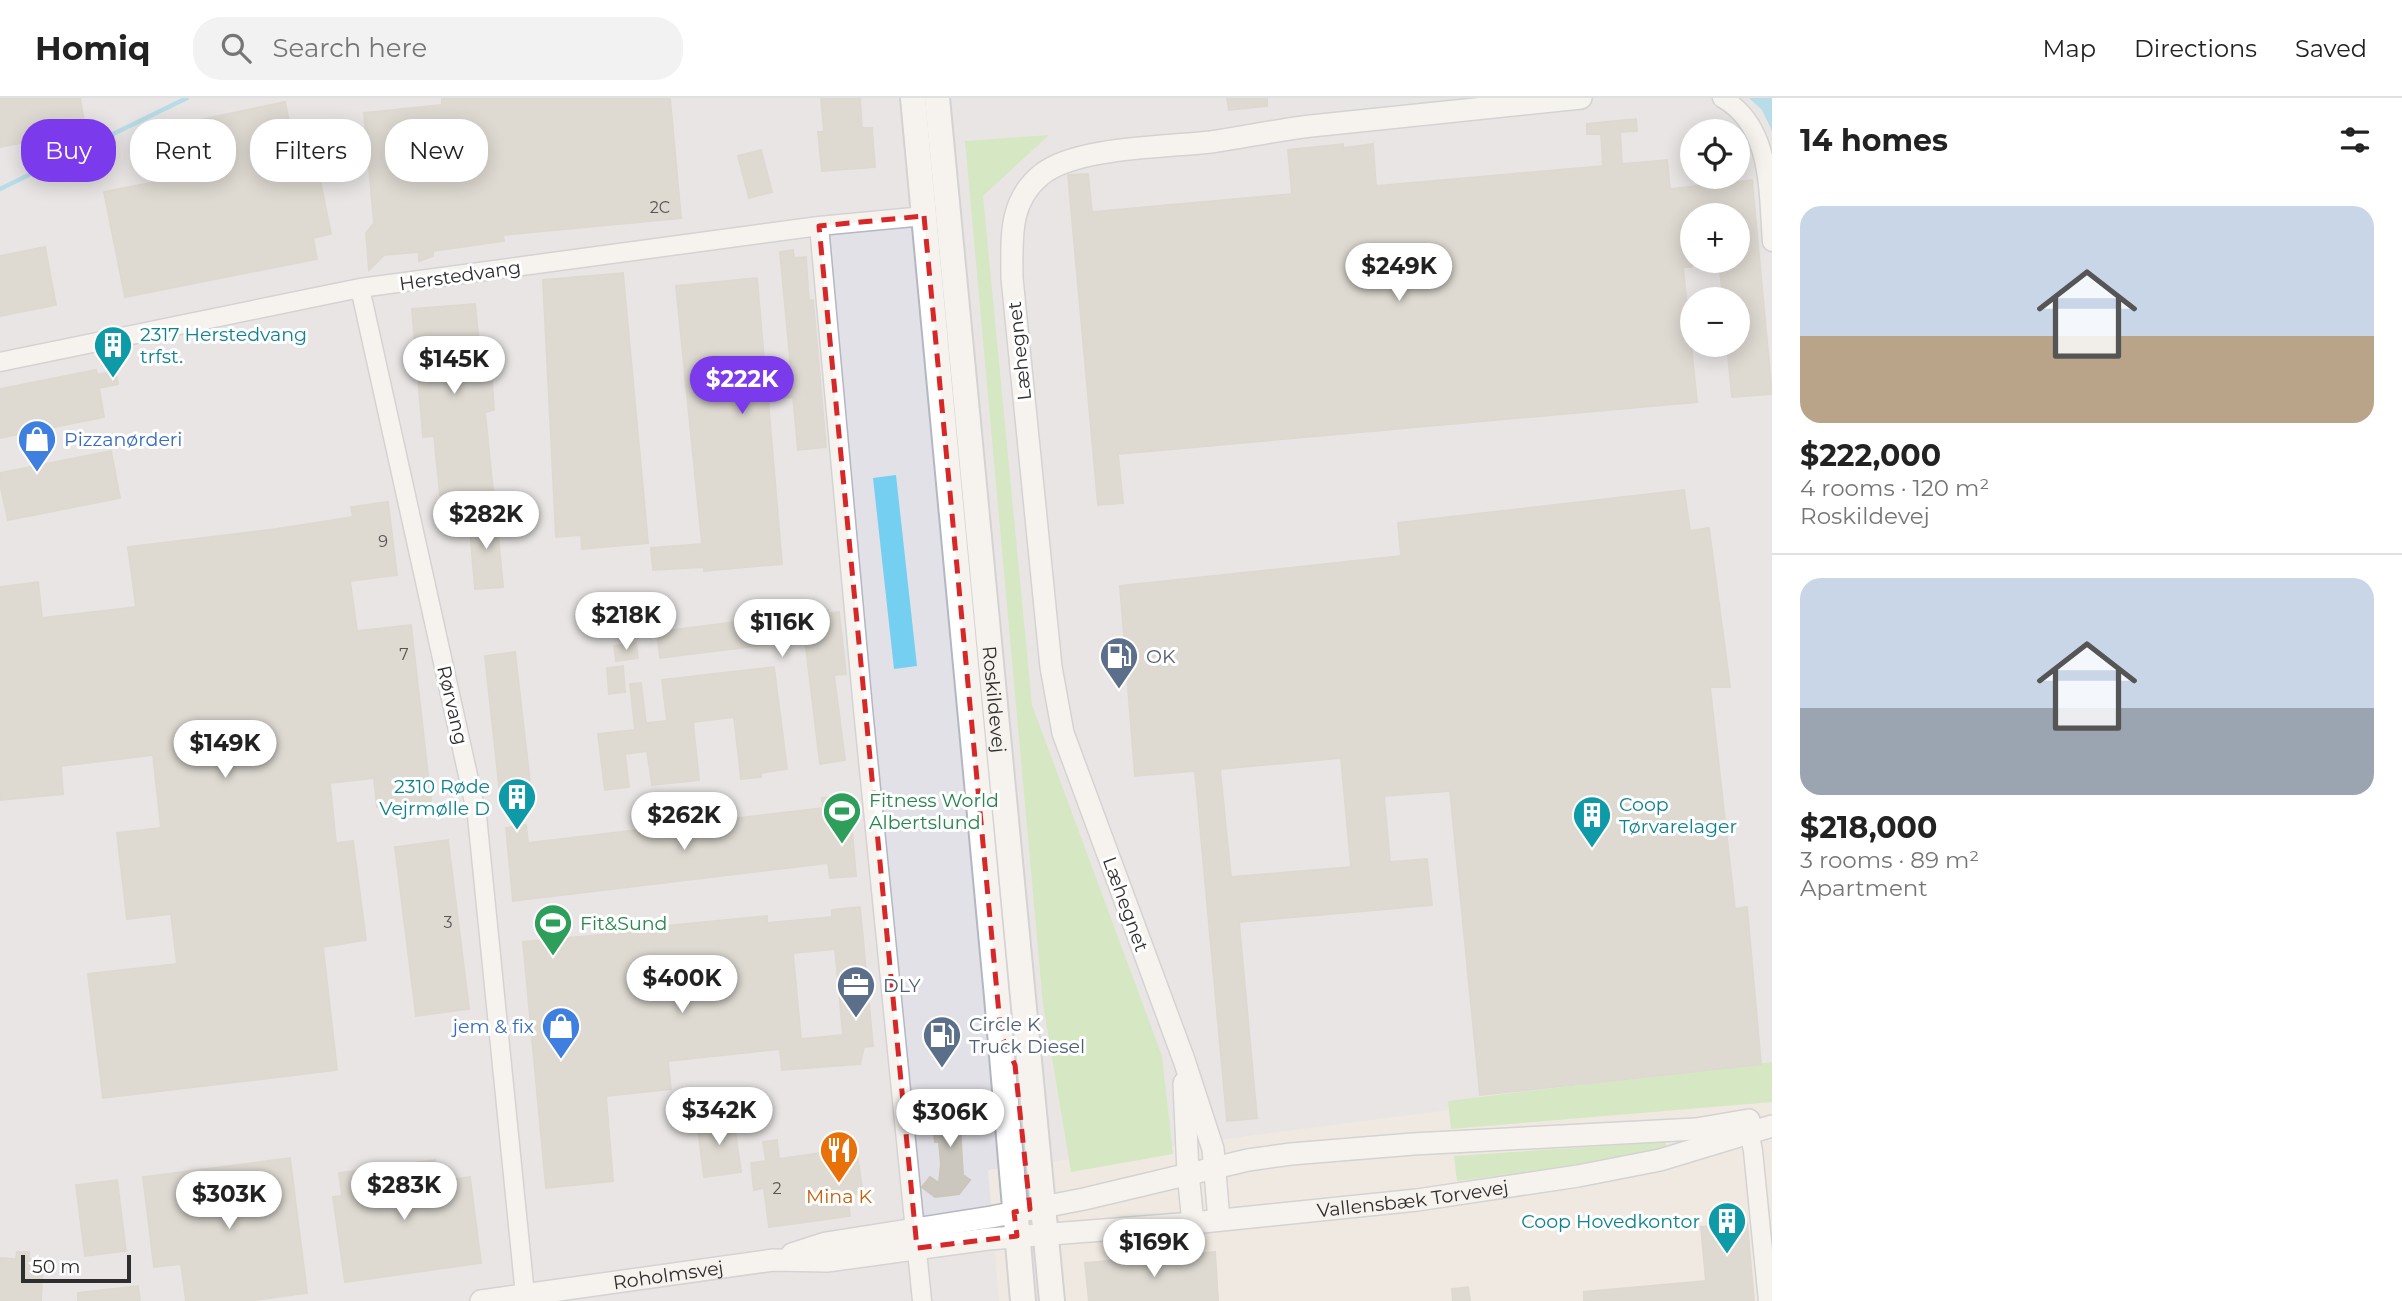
<!DOCTYPE html>
<meta charset="utf-8">
<style>
:root{--surface:#fff;--page:#f2f2f2;--text:#222;--muted:#767676;--line:#e0e0e0;--accent:#7c3aed}
body{margin:0;font-family:Montserrat,sans-serif;background:var(--page);color:var(--text);height:100vh;display:flex;flex-direction:column;font-size:26px;white-space:nowrap}
*{box-sizing:border-box;margin:0}
p{font-size:23px;color:var(--muted)}
.icon{flex:none;width:38px;height:38px;fill:none;stroke:currentColor;stroke-width:2;stroke-linecap:round;stroke-linejoin:round}
.map{position:relative;flex:1;overflow:hidden}
.panel{display:flex;flex-direction:column;background:var(--surface);width:630px}
.panel>*{flex:none}
.hud{position:absolute;left:21px;top:21px;width:665px;height:63px;display:flex;gap:14px}
.tools{position:absolute;left:1680px;top:21px;display:grid;gap:14px}
.tools a{display:grid;place-items:center;width:70px;height:70px;border-radius:50%;background:var(--surface);box-shadow:0 4px 18px #0003;font-size:35px}
.scale{position:absolute;left:21px;bottom:18px;width:110px;box-sizing:border-box;padding-left:7px;border:4px solid #2e2e2e;border-top:0;font-size:19px;line-height:24px;white-space:nowrap;color:#2e2e2e;-webkit-text-stroke:5px #fff;paint-order:stroke}
.price{position:absolute;translate:-50% -60px;padding:0 16px;border-radius:24px;background:#fff;color:#222;font-size:23px;line-height:46px;filter:drop-shadow(0 2px 4px #0008)}
.price::after{content:'';position:absolute;left:50%;top:42px;width:21px;height:16px;margin-left:-10px;background:inherit;clip-path:polygon(0 0,100% 0,50% 100%)}
.price.active{background:var(--accent);color:#fff}
ul{padding:0;list-style:none}
li{display:grid;align-content:center;gap:14px;height:371px;padding:0 28px}
li+li{border-top:2px solid var(--line)}
li span{display:grid;place-items:center;height:217px;border-radius:21px;color:#555}
li>.icon{margin-inline-start:auto}
span .icon{width:126px;height:126px;fill:#fffc;stroke-width:1}
li b{font-size:30px}
h2{display:flex;justify-content:space-between;align-items:center;height:84px;padding:0 28px;font-size:30px}
.tag{padding:0 24px;border-radius:28px;background:var(--surface);box-shadow:0 4px 18px #0003;font-size:24px;line-height:63px}
.tag.active{background:var(--accent);color:#fff}
header{display:flex;align-items:center;gap:42px;box-sizing:border-box;height:98px;padding:0 35px;background:var(--surface);border-bottom:2px solid var(--line)}
header strong{font-size:33px}
nav{display:flex;gap:38px;margin-inline-start:auto;font-size:24px}
.search{width:490px;height:63px;background:var(--page);display:flex;align-items:center;gap:18px;box-sizing:border-box;padding:0 24px;border-radius:28px;color:var(--muted);font-size:26px}
main{display:flex;flex:1;min-height:0}
.map>svg:first-child{display:block}
</style>
<header>
<strong>Homiq</strong>
<div class="search"><svg class="icon" aria-label="search" viewBox="0 0 24 24"><circle cx="10" cy="10" r="6"/><path d="M15 15l6 6"/></svg>Search here</div>
<nav><a>Map</a><a>Directions</a><a>Saved</a></nav>
</header>
<main>
<div class="map">
<svg width="1772" height="1203" viewBox="0 0 1772 1203">
<rect width="100%" height="100%" fill="#efe9e1"/>
<!-- industrial -->
<path fill="#e3e1e8" fill-rule="evenodd" d="M 0,0 L 1772,0 L 1772,970 L 988,1072 L 999,1203 L 0,1203 ZM 1692,33 L 1738,33 L 1738,79 L 1692,79 ZM 1692,117 L 1738,117 L 1738,163 L 1692,163 ZM 1692,201 L 1738,201 L 1738,247 L 1692,247 Z"/>
<!-- green -->
<path fill="#b6e59e" d="M 1049,37 L 983,98 L 1032,607 L 1162,958 L 1173,1056 L 1071,1074 L 1043,906 L 965,43 Z
M 1772,964 L 1772,1004 L 1451,1031 L 1448,1003 Z
M 1665,1044 L 1667,1049 L 1570,1068 L 1457,1083 L 1454,1058 Z"/>
<!-- water -->
<path fill="#75cff0" d="M 1749,0 L 1772,0 L 1772,33 L 1762,12 Z
M 896,377 L 917,568 L 894,571 L 873,380 Z"/>
<g fill="none" stroke-linecap="round" stroke-linejoin="round">
<!-- stream -->
<path stroke="#75cff0" stroke-width="4.5" d="M 0,91 L 187,0"/>
</g>
<!-- building -->
<path fill="#cbc7bf" stroke="#cbc5ba" stroke-width="2" fill-rule="evenodd" d="M 0,0 L 80,0 L 84,23 L 46,30 L 47,40 L 0,49 Z
M 442,0 L 670,0 L 681,120 L 503,137 L 504,143 L 433,153 L 433,158 L 419,163 L 419,154 L 384,157 L 369,172 L 366,135 L 374,125 L 364,15 L 442,7 Z
M 821,0 L 860,0 L 862,30 L 872,30 L 875,69 L 822,73 L 818,34 L 824,34 Z
M 1227,0 L 1267,0 L 1267,8 L 1229,12 Z
M 285,4 L 298,66 L 316,62 L 331,136 L 313,140 L 317,161 L 125,199 L 104,94 L 165,82 L 160,56 L 176,53 L 173,35 L 183,33 L 181,26 Z
M 1636,21 L 1637,33 L 1620,34 L 1622,66 L 1667,62 L 1670,91 L 1707,87 L 1706,79 L 1736,79 L 1736,84 L 1752,82 L 1772,296 L 1732,299 L 1727,247 L 1738,247 L 1738,201 L 1723,201 L 1719,163 L 1738,163 L 1738,117 L 1692,117 L 1692,169 L 1683,169 L 1697,304 L 1118,356 L 1123,405 L 1098,407 L 1068,77 L 1088,76 L 1092,114 L 1292,96 L 1288,52 L 1343,46 L 1343,50 L 1373,46 L 1376,88 L 1603,68 L 1601,36 L 1587,36 L 1587,26 Z
M 761,52 L 772,94 L 749,100 L 738,58 Z
M 45,149 L 56,207 L 0,218 L 0,158 Z
M 793,152 L 794,160 L 806,159 L 809,203 L 813,202 L 826,349 L 798,352 L 793,299 L 768,301 L 782,466 L 704,473 L 704,469 L 653,472 L 651,450 L 702,446 L 676,188 L 757,180 L 766,285 L 792,282 L 780,154 Z
M 623,175 L 648,445 L 582,451 L 581,437 L 556,439 L 543,182 Z
M 475,206 L 483,285 L 492,284 L 494,312 L 485,314 L 493,392 L 440,397 L 434,338 L 423,339 L 412,211 Z
M 96,272 L 97,277 L 115,273 L 118,286 L 99,290 L 104,319 L 0,340 L 0,291 Z
M 111,353 L 120,400 L 8,422 L 0,386 L 0,375 Z
M 1684,392 L 1690,433 L 1709,430 L 1730,589 L 1710,589 L 1735,811 L 1747,809 L 1761,966 L 1480,997 L 1450,693 L 1384,698 L 1390,764 L 1427,761 L 1432,807 L 1239,824 L 1257,1020 L 1227,1023 L 1195,673 L 1135,678 L 1120,488 L 1401,458 L 1398,425 ZM 1341,660 L 1351,769 L 1231,779 L 1220,671 Z
M 388,404 L 397,477 L 350,483 L 357,533 L 411,527 L 431,703 L 377,709 L 374,680 L 330,685 L 336,745 L 353,743 L 366,842 L 323,849 L 337,972 L 103,1000 L 88,876 L 177,866 L 171,816 L 127,821 L 117,735 L 161,730 L 153,657 L 61,668 L 63,696 L 0,702 L 0,489 L 38,484 L 42,520 L 136,509 L 128,449 L 276,431 L 353,419 L 351,409 Z
M 496,414 L 503,489 L 475,491 L 469,419 L 475,415 Z
M 828,512 L 828,515 L 839,514 L 846,576 L 834,577 L 845,662 L 820,666 L 805,542 L 660,560 L 657,534 Z
M 636,545 L 638,560 L 616,563 L 614,548 Z
M 515,554 L 532,702 L 501,706 L 485,558 Z
M 623,568 L 625,594 L 609,596 L 607,570 Z
M 774,569 L 787,671 L 761,675 L 761,679 L 741,681 L 734,619 L 693,624 L 699,682 L 652,687 L 647,653 L 625,656 L 629,689 L 605,692 L 598,636 L 635,632 L 630,586 L 641,585 L 646,625 L 667,623 L 662,582 Z
M 849,696 L 856,778 L 830,780 L 828,765 L 513,803 L 506,730 L 526,727 L 528,745 L 823,710 L 822,700 Z
M 448,742 L 469,911 L 416,918 L 395,749 Z
M 860,809 L 873,948 L 864,949 L 860,966 L 782,972 L 780,951 L 668,963 L 671,991 L 606,998 L 613,1083 L 546,1090 L 523,844 L 656,832 L 656,829 L 767,818 L 767,825 L 832,819 L 832,812 ZM 835,851 L 843,937 L 801,941 L 793,855 Z
M 974,1007 L 976,1026 L 960,1028 L 963,1077 L 970,1082 L 959,1096 L 935,1099 L 922,1089 L 930,1079 L 939,1085 L 941,1066 L 939,1044 L 935,1044 L 932,1010 Z
M 733,1018 L 741,1074 L 704,1079 L 697,1024 Z
M 777,1042 L 779,1061 L 856,1050 L 863,1095 L 847,1097 L 850,1118 L 769,1129 L 764,1090 L 754,1092 L 751,1065 L 766,1063 L 763,1044 Z
M 290,1060 L 307,1195 L 248,1203 L 186,1203 L 181,1166 L 154,1169 L 143,1079 Z
M 435,1062 L 438,1084 L 470,1079 L 481,1165 L 345,1184 L 333,1099 L 342,1098 L 339,1075 Z
M 117,1082 L 126,1153 L 85,1158 L 76,1087 Z
M 1747,1125 L 1754,1203 L 1584,1203 L 1584,1194 L 1706,1183 L 1701,1129 Z
M 17,1154 L 29,1154 L 29,1161 L 43,1161 L 41,1203 L 0,1203 L 0,1160 L 16,1161 Z
M 1215,1154 L 1218,1203 L 1089,1203 L 1085,1165 Z
M 138,1188 L 140,1203 L 78,1203 L 78,1195 Z
M 1468,1189 L 1470,1203 L 1453,1203 L 1452,1191 Z"/>
<g fill="none" stroke-linecap="round" stroke-linejoin="round">
<!-- minor casing -->
<g stroke="#b4b7c1" stroke-width="21">
<path id="minor" d="M 1722,0 C 1772,28 1768,93 1772,144
M 819,128 L 863,611 L 922,1203
M 360,190 L 477,718 L 525,1197
M 0,264 L 360,190 L 819,128 L 924,118
M 1747,1022 L 1753,1053 L 1768,1203"/>
</g>
<!-- tertiary casing -->
<g stroke="#b4b7c1" stroke-width="24">
<g id="tertiary">
<path d="M 1184,985 L 1188,1075 L 1193,1125"/>
<path d="M 1219,1122 L 1213,1051 L 1184,962 L 1063,635 L 1051,569 L 1012,180 C 1012,141 1008,104 1041,77 C 1074,49 1166,49 1211,44 C 1244,39 1277,32 1311,28 C 1401,18 1491,10 1581,0"/>
<path d="M 792,1156 L 826,1145 L 991,1119 L 1084,1101 L 1248,1062 L 1291,1056 L 1413,1046 L 1696,1031 L 1749,1022"/>
<path id="s1" d="M 481,1203 L 773,1162 L 827,1163 L 988,1141 L 1193,1125 L 1417,1102 L 1578,1078 L 1660,1062 L 1772,1028"/>
</g>
</g>
<!-- secondary casing -->
<g stroke="#b4b7c1" stroke-width="28">
<g id="secondary">
<path d="M 913,0 L 997,899 L 1023,1203"/>
<path id="s2" d="M 937,0 L 1052,1203"/>
</g>
</g>
<!-- minor -->
<use href="#minor" stroke="#fff" stroke-width="18"/>
<!-- tertiary -->
<use href="#tertiary" stroke="#fff" stroke-width="21"/>
<!-- secondary -->
<use href="#secondary" stroke="#fff" stroke-width="24"/>
</g>
<!-- marked area -->
<path d="M0 0H1772V1203H0ZM 924,118 L 1001,937 L 1015,967 L 1030,1111 L 1014,1114 L 1017,1138 L 917,1150 L 819,128 Z" fill="#efe9e1" fill-opacity=".55" fill-rule="evenodd"/>
<path fill="none" stroke="#d62828" stroke-width="5" stroke-dasharray="14 9" stroke-linejoin="round" d="M 924,118 L 1001,937 L 1015,967 L 1030,1111 L 1014,1114 L 1017,1138 L 917,1150 L 819,128 Z"/>
<!-- icons -->
<defs>
<g id="building-pin" transform="scale(2.0125)"><path d="M0 17L-7.5 6A9.5 9.5 0 1 1 7.5 6Z" fill="#0f9aa8" stroke="#fff"/><path d="M-4-6H4V6H1V3H-1V6H-4ZM-2.5-4.3h1.7v1.8h-1.7ZM.8-4.3h1.7v1.8H.8ZM-2.5-1h1.7V.8h-1.7ZM.8-1h1.7V.8H.8Z" fill="#fff"/></g>
<g id="shop-pin" transform="scale(2.0125)"><path d="M0 17L-7.5 6A9.5 9.5 0 1 1 7.5 6Z" fill="#3f7fe0" stroke="#fff"/><path d="M-5-2.5h2.3a2.7 3.5 0 0 1 5.4 0H5L5.5 6h-11ZM-1.5-2.5h3a1.5 2.3 0 0 0-3 0Z" fill="#fff"/></g>
<g id="fuel-pin" transform="scale(2.0125)"><path d="M0 17L-7.5 6A9.5 9.5 0 1 1 7.5 6Z" fill="#5c6f8a" stroke="#fff"/><path d="M-5.5-6h7V0h2V4h1.3V-2.5L3-4.5l.8-.8L6-3V5H2.5V1h-1V6h-7ZM-4.2-4.7v3.2H.2V-4.7Z" fill="#fff"/></g>
<g id="stadium-pin" transform="scale(2.0125)"><path d="M0 17L-7.5 6A9.5 9.5 0 1 1 7.5 6Z" fill="#2e9e5b" stroke="#fff"/><path d="M0-5a6.5 5 0 1 0 0 10a6.5 5 0 1 0 0-10ZM-3.5-1.8h7v3.6h-7Z" fill="#fff"/></g>
<g id="office-pin" transform="scale(2.0125)"><path d="M0 17L-7.5 6A9.5 9.5 0 1 1 7.5 6Z" fill="#5c6f8a" stroke="#fff"/><path d="M-6-3h4V-5.5h4V-3h4V5H-6ZM-1-4.5V-3h2v-1.5ZM-6 0V1H6V0Z" fill="#fff"/></g>
<g id="restaurant-pin" transform="scale(2.0125)"><path d="M0 17L-7.5 6A9.5 9.5 0 1 1 7.5 6Z" fill="#e8710a" stroke="#fff"/><path d="M-5-6h1v4h1v-4h1v4h1v-4h1v5L-1.5 .5V6h-2V.5L-5-1ZM5-6V6H3V1.5H1.5Q1.5-4 5-6Z" fill="#fff"/></g>
</defs>
<g fill-rule="evenodd">
<use href="#building-pin" x="113" y="247"/>
<use href="#shop-pin" x="37" y="341"/>
<use href="#fuel-pin" x="1119" y="558"/>
<use href="#building-pin" x="517" y="699"/>
<use href="#stadium-pin" x="842" y="713"/>
<use href="#building-pin" x="1592" y="717"/>
<use href="#stadium-pin" x="553" y="825"/>
<use href="#office-pin" x="856" y="887"/>
<use href="#shop-pin" x="561" y="928"/>
<use href="#fuel-pin" x="942" y="937"/>
<use href="#restaurant-pin" x="839" y="1052"/>
<use href="#building-pin" x="1727" y="1123"/>
</g>
<g text-anchor="middle" stroke-width="6" stroke-linejoin="round" paint-order="stroke">
<!-- number labels -->
<g font-size="16" fill="#555452">
<text x="660" y="115">2C</text>
<text x="383" y="449">9</text>
<text x="404" y="562">7</text>
<text x="448" y="830">3</text>
<text x="777" y="1096">2</text>
</g>
<!-- street labels -->
<g font-size="19" fill="#2e2e2e" stroke="#fff">
<text transform="translate(460 177) rotate(-8)" y="7">Herstedvang</text>
<text transform="translate(1019 253) rotate(-96)" y="7">Læhegnet</text>
<text dy="7" stroke="none"><textPath href="#s2" startOffset="604">Roskildevej</textPath></text>
<text transform="translate(453 607) rotate(77)" y="7">Rørvang</text>
<text transform="translate(1126 806) rotate(70)" y="7">Læhegnet</text>
<text dy="7" stroke="none"><textPath href="#s1" startOffset="938">Vallensbæk Torvevej</textPath></text>
<text dy="7" stroke="none"><textPath href="#s1" startOffset="189">Roholmsvej</textPath></text>
</g>
<!-- culture labels -->
<g font-size="19" fill="#0d838f" stroke="#fff" text-anchor="start">
<text x="140" y="243">2317 Herstedvang<tspan x="140" dy="22">trfst.</tspan></text>
<text x="490" y="695" text-anchor="end">2310 Røde<tspan x="490" dy="22">Vejrmølle D</tspan></text>
<text x="1619" y="713">Coop<tspan x="1619" dy="22">Tørvarelager</tspan></text>
<text x="1700" y="1130" text-anchor="end">Coop Hovedkontor</text>
</g>
<!-- shop labels -->
<g font-size="19" fill="#366cbe" stroke="#fff" text-anchor="start">
<text x="64" y="348">Pizzanørderi</text>
<text x="534" y="935" text-anchor="end">jem &amp; fix</text>
</g>
<!-- service labels -->
<g font-size="19" fill="#4e5e75" stroke="#fff" text-anchor="start">
<text x="1146" y="565">OK</text>
<text x="883" y="894">DLY</text>
<text x="969" y="933">Circle K<tspan x="969" dy="22">Truck Diesel</tspan></text>
</g>
<!-- leisure labels -->
<g font-size="19" fill="#27864d" stroke="#fff" text-anchor="start">
<text x="869" y="709">Fitness World<tspan x="869" dy="22">Albertslund</tspan></text>
<text x="580" y="832">Fit&amp;Sund</text>
</g>
<!-- food labels -->
<g font-size="19" fill="#c56008" stroke="#fff">
<text x="839" y="1105">Mina K</text>
</g>
</g>
</svg>
<div class="tools">
<a><svg class="icon" aria-label="locate" viewBox="0 0 24 24"><circle cx="12" cy="12" r="6"/><path d="M12 2v4M12 18v4M2 12h4M18 12h4"/></svg></a>
<a>+</a>
<a>−</a>
</div>
<div class="scale">50 m</div>
<b class="price" style="left:1399px;top:205px">$249K</b>
<b class="price" style="left:454px;top:298px">$145K</b>
<b class="price active" style="left:742px;top:318px">$222K</b>
<b class="price" style="left:486px;top:453px">$282K</b>
<b class="price" style="left:626px;top:554px">$218K</b>
<b class="price" style="left:782px;top:561px">$116K</b>
<b class="price" style="left:225px;top:682px">$149K</b>
<b class="price" style="left:684px;top:754px">$262K</b>
<b class="price" style="left:682px;top:917px">$400K</b>
<b class="price" style="left:719px;top:1049px">$342K</b>
<b class="price" style="left:950px;top:1051px">$306K</b>
<b class="price" style="left:404px;top:1124px">$283K</b>
<b class="price" style="left:229px;top:1133px">$303K</b>
<b class="price" style="left:1154px;top:1181px">$169K</b>
<div class="hud">
<a class="tag active">Buy</a>
<a class="tag">Rent</a>
<a class="tag">Filters</a>
<a class="tag">New</a>
</div>
</div>
<section class="panel">
<h2>14 homes<svg class="icon" aria-label="filters" viewBox="0 0 24 24"><path d="M4 7h16M4 17h16"/><circle cx="9" cy="7" r="2"/><circle cx="15" cy="17" r="2"/></svg></h2>
<ul>
<li><span style="background:linear-gradient(#c9d6e8 60%,#b9a48a 0)"><svg class="icon" aria-label="home" viewBox="0 0 24 24"><path d="M3 11l9-7 9 7M6 9v11h12V9"/></svg></span><div><b>$222,000</b><p>4 rooms · 120 m²</p><p>Roskildevej</p></div></li>
<li><span style="background:linear-gradient(#c9d6e8 60%,#9aa5b1 0)"><svg class="icon" aria-label="home" viewBox="0 0 24 24"><path d="M3 11l9-7 9 7M6 9v11h12V9"/></svg></span><div><b>$218,000</b><p>3 rooms · 89 m²</p><p>Apartment</p></div></li>
</ul>
</section>
</main>
